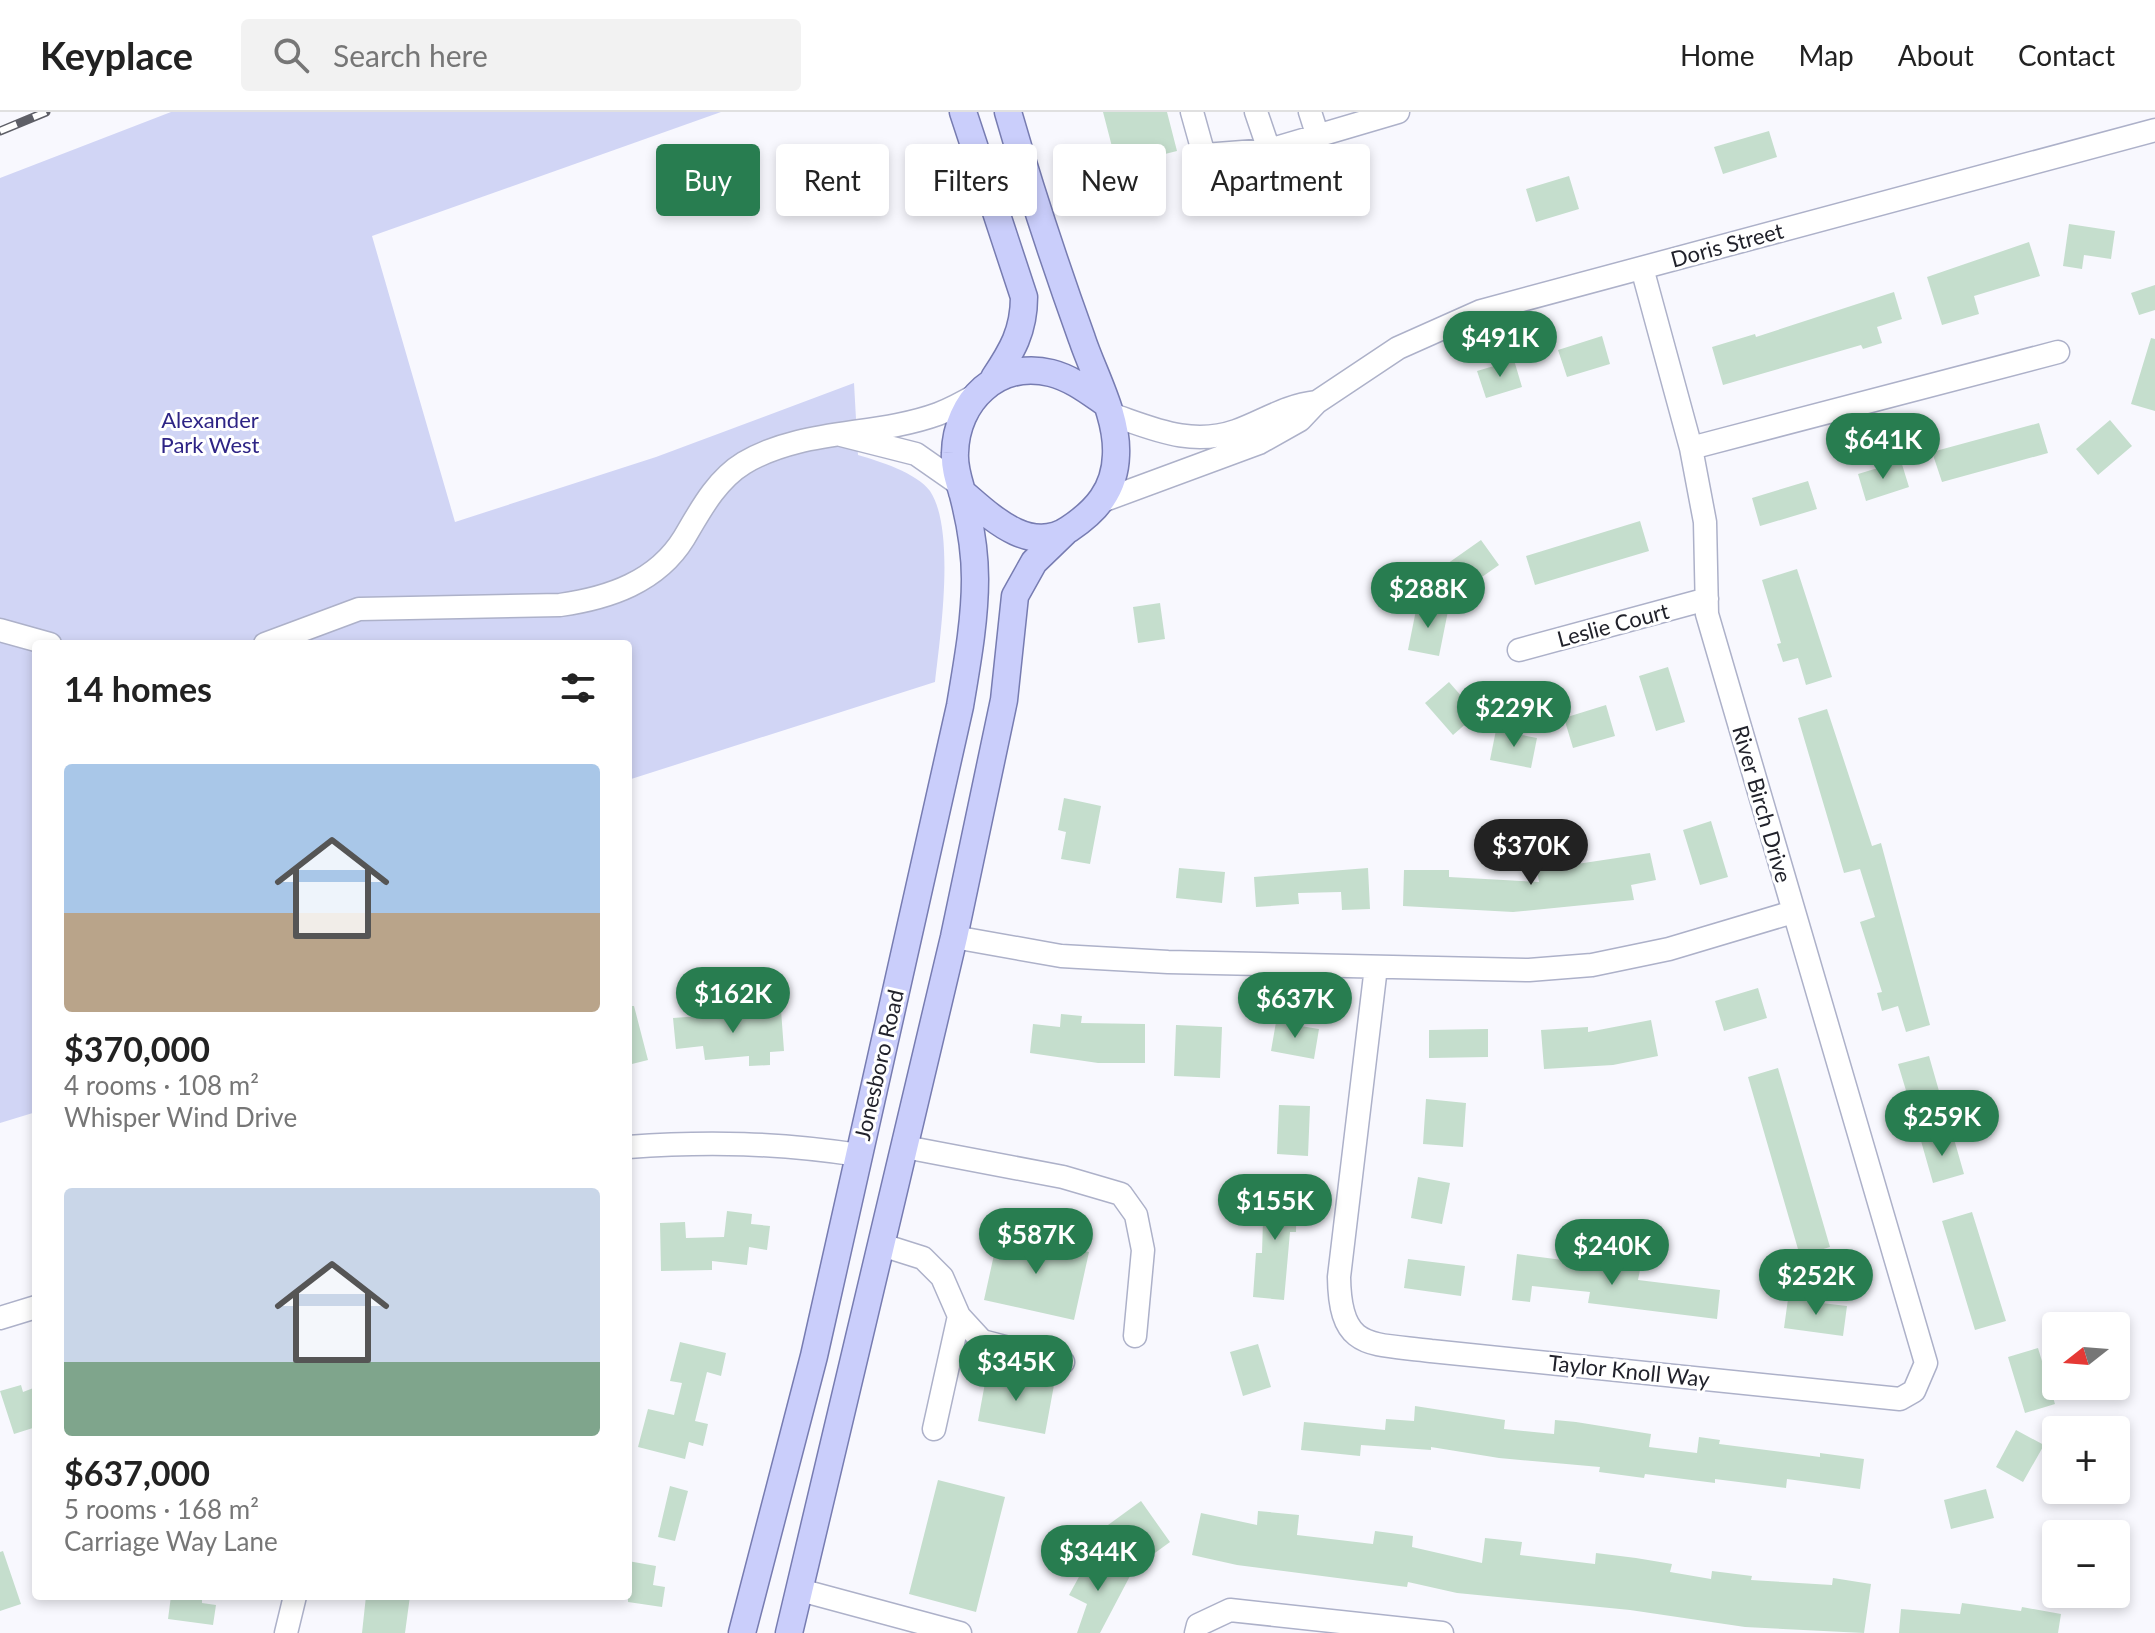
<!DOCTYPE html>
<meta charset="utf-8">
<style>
:root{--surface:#fff;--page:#f2f2f2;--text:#222;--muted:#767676;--line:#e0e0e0;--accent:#287d50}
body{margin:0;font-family:Lato,sans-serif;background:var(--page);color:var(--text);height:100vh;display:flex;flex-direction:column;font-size:30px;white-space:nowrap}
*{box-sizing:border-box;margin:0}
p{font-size:26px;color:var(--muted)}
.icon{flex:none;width:44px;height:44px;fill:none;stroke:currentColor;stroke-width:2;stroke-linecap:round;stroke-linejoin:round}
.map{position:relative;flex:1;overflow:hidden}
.details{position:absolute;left:32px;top:528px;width:600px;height:960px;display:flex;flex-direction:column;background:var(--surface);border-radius:8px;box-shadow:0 4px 12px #0003}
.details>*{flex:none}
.hud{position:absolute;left:656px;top:32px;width:760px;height:72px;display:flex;gap:16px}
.needle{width:52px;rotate:253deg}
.fabs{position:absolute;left:2042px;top:1200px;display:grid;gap:16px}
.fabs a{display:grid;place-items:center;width:88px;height:88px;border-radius:8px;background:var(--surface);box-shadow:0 4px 12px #0003;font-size:40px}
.price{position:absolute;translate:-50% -68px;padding:0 18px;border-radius:28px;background:var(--accent);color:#fff;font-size:26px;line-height:52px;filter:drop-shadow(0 2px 4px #0008)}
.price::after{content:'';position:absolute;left:50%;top:48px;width:24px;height:18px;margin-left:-12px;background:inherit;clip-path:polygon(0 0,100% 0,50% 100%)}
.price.selected{background:#222;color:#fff}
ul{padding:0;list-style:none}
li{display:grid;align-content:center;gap:16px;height:424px;padding:0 32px}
li span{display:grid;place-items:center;height:248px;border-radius:8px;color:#555}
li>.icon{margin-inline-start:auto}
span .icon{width:144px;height:144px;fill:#fffc;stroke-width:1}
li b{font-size:34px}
h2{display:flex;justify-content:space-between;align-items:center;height:96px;padding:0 32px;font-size:34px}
.chip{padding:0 28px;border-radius:8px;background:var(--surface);box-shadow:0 4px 12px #0003;font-size:28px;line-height:72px}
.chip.selected{background:var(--accent);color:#fff}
header{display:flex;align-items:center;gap:48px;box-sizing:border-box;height:112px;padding:0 40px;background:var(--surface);border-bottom:2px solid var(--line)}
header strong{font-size:38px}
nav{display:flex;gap:44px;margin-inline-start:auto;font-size:28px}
.search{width:560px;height:72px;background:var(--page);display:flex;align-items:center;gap:20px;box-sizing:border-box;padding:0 28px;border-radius:8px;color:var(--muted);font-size:30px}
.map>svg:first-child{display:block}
</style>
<header>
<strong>Keyplace</strong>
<div class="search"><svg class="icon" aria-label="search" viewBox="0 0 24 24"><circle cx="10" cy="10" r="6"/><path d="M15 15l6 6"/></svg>Search here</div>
<nav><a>Home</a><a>Map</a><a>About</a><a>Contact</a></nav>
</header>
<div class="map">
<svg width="2155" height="1521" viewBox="0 0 2155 1521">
<rect width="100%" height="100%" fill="#f8f8fe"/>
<!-- green -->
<path fill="#d1d5f5" d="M 171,0 L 721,0 L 372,124 L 455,410 L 656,345 L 854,271 L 858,343 C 879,349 917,361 930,379 C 956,418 940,525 935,570 L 628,668 L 628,532 L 36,532 L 36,1000 L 0,1011 L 0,66 Z"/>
<!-- building -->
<path fill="#c5decd" d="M 1103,0 L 1167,0 L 1177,39 L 1117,54 Z
M 1769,19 L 1777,45 L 1723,62 L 1714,35 Z
M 1569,64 L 1579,97 L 1536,110 L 1526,77 Z
M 2069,112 L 2115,119 L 2111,147 L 2084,143 L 2082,157 L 2063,154 Z
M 2029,130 L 2040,164 L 1974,184 L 1979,202 L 1942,213 L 1927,165 Z
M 2155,173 L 2155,198 L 2139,203 L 2131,181 Z
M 1894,180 L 1902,207 L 1877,215 L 1882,231 L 1863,237 L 1861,233 L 1723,273 L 1712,235 L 1755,222 L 1756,225 Z
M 1602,224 L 1610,252 L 1567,265 L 1558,238 Z
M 2151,226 L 2155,227 L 2155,299 L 2131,292 Z
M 1514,248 L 1522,275 L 1486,286 L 1477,259 Z
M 2110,308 L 2132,334 L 2098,363 L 2076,337 Z
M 2039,311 L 2048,341 L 1942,370 L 1932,340 Z
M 1901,349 L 1909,375 L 1866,389 L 1858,362 Z
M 1808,369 L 1817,397 L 1760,414 L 1752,386 Z
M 1640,409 L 1649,439 L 1535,473 L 1526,444 Z
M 1481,428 L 1499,453 L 1462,479 L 1444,454 Z
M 1797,457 L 1832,565 L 1806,573 L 1798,546 L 1783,550 L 1777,532 L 1781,531 L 1762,468 Z
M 1160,491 L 1165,527 L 1138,531 L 1133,495 Z
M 1417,493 L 1448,499 L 1439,544 L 1408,538 Z
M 1668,555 L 1685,610 L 1656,619 L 1639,564 Z
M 1449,570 L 1477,602 L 1453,623 L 1425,591 Z
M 1606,593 L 1615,624 L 1573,636 L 1564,606 Z
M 1827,597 L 1872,734 L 1881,731 L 1930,913 L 1906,920 L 1898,894 L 1882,899 L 1877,881 L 1882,880 L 1860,810 L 1875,805 L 1860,757 L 1844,761 L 1798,606 Z
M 1496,618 L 1537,626 L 1531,656 L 1490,648 Z
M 1064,686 L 1101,694 L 1090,752 L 1061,747 L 1066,720 L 1058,718 Z
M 1711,709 L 1728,765 L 1700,773 L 1683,718 Z
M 1650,741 L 1656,768 L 1631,773 L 1634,788 L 1513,800 L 1403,794 L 1404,758 L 1449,758 L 1449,765 L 1539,770 L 1537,758 Z
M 1179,756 L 1225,760 L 1222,791 L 1176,786 Z
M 1368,756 L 1370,797 L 1342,798 L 1341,780 L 1298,781 L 1299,792 L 1256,795 L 1254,765 Z
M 1758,876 L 1767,906 L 1724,919 L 1715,889 Z
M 628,894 L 634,894 L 648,948 L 628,953 Z
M 781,898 L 784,939 L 770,940 L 770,953 L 749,954 L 749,944 L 705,948 L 703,934 L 676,937 L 673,906 Z
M 1061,902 L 1082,904 L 1081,911 L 1145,912 L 1145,951 L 1098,951 L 1030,941 L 1033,912 L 1060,915 Z
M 1651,908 L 1658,944 L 1613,953 L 1544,957 L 1541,918 L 1588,915 L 1588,920 Z
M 1276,910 L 1319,917 L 1314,947 L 1271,939 Z
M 1176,913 L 1222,915 L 1220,966 L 1174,964 Z
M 1488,917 L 1488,945 L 1429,946 L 1429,918 Z
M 1929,944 L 1941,986 L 1911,995 L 1898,952 Z
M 1778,956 L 1830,1135 L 1800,1144 L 1748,965 Z
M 1426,987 L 1466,991 L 1463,1035 L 1423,1032 Z
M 1279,993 L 1310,994 L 1308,1044 L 1277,1042 Z
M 1952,1020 L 1964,1062 L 1933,1071 L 1921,1029 Z
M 1418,1065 L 1450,1071 L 1442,1112 L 1411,1106 Z
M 1264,1075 L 1297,1076 L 1296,1120 L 1290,1120 L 1284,1188 L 1253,1185 L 1256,1141 L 1262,1141 Z
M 727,1099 L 752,1102 L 751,1112 L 770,1114 L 767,1138 L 749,1135 L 747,1153 L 712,1149 L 712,1158 L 661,1159 L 660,1111 L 685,1110 L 686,1126 L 724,1125 Z
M 1972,1100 L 2006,1209 L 1975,1218 L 1942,1109 Z
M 999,1120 L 1089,1140 L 1074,1208 L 984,1188 Z
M 1517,1142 L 1640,1158 L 1638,1168 L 1720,1178 L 1717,1207 L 1588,1191 L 1590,1180 L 1532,1174 L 1530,1190 L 1512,1188 Z
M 1408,1147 L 1465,1154 L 1461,1184 L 1404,1176 Z
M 1788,1187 L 1847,1194 L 1843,1224 L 1784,1216 Z
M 680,1230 L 726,1241 L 721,1264 L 707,1260 L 695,1309 L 708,1312 L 703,1334 L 689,1330 L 685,1347 L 638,1335 L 648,1297 L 674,1303 L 682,1271 L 670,1269 Z
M 1258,1232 L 1271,1275 L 1243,1284 L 1230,1240 Z
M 2038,1236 L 2055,1292 L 2025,1301 L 2008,1245 Z
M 987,1260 L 1054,1273 L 1045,1322 L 978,1309 Z
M 21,1273 L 23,1280 L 36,1275 L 36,1315 L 14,1322 L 0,1279 Z
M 1415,1294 L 1505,1308 L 1504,1317 L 1554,1322 L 1555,1308 L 1576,1310 L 1651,1322 L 1649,1335 L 1697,1341 L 1699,1325 L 1720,1328 L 1719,1332 L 1820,1345 L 1820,1341 L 1864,1347 L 1860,1377 L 1787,1367 L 1786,1376 L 1715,1367 L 1715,1371 L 1645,1362 L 1644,1366 L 1599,1360 L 1600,1355 L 1499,1346 L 1431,1335 L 1431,1338 L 1361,1333 L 1360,1344 L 1301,1338 L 1304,1310 L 1385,1318 L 1386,1307 L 1414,1309 Z
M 2016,1318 L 2044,1333 L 2023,1370 L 1996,1355 Z
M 938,1368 L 1005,1385 L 976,1500 L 909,1482 Z
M 670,1374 L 688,1379 L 675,1429 L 658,1425 Z
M 1986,1377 L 1994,1406 L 1951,1417 L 1944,1388 Z
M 1141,1389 L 1170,1430 L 1137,1454 L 1108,1413 Z
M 1258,1399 L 1299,1403 L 1297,1423 L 1373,1432 L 1375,1419 L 1413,1424 L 1412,1435 L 1482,1451 L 1485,1426 L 1522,1430 L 1520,1443 L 1595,1452 L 1596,1441 L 1636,1446 L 1672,1452 L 1670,1460 L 1711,1467 L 1712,1459 L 1752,1464 L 1751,1468 L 1832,1473 L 1833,1466 L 1871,1472 L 1864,1521 L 1745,1515 L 1630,1498 L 1457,1481 L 1408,1470 L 1407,1475 L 1237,1453 L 1192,1443 L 1201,1401 L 1257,1413 Z
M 3,1439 L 21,1492 L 0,1499 L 0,1440 Z
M 1091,1443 L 1130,1464 L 1100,1521 L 1077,1521 L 1087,1492 L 1069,1483 Z
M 628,1449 L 656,1454 L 653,1473 L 665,1475 L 662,1495 L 628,1490 Z
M 171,1484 L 202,1484 L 202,1491 L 216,1493 L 213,1513 L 168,1507 Z
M 366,1484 L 410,1484 L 405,1521 L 362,1521 Z
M 1962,1491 L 2021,1499 L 2022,1495 L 2061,1502 L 2058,1521 L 1899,1521 L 1901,1497 L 1960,1502 Z"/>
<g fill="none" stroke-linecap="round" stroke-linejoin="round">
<!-- minor casing -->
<g stroke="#adb1c9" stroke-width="25">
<path id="minor" d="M 1192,0 L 1204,43 L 1269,38 L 1398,0
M 1256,0 L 1269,38
M 1310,0 L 1318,25
M 1110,302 C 1152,316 1190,335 1236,319 C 1266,308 1284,294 1317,290
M 841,323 L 916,342 L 959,372
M 1691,336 L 2058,240
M 1102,389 L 1259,331 L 1300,308 L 1317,290 L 1398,236 L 1481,199 L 2155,18
M 0,518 L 50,532
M 265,532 L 359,497 L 560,493 C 609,486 657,470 684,426 C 700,399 716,368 744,351 C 803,316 875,325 938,302 C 951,297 964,290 976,283
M 1519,538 L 1707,487
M 954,825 L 1061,844 L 1168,850 L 1529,858 L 1592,853 L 1669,837 L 1793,800
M 1376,855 L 1339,1165 C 1340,1239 1369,1231 1431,1239 L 1900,1287 L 1914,1279 L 1926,1251 L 1707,502 L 1705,410 L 1691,336 L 1642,156
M 628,1035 C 709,1029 779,1031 859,1043
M 905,1035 L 1063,1065 L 1121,1082 L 1136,1103 L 1143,1138 L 1135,1224
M 882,1133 L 923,1146 L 942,1165 L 959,1204 L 982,1229 L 1063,1250
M 0,1206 L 36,1195
M 934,1317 L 959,1204
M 800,1478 L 960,1521
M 286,1521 L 295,1484
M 1196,1521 L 1198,1513 L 1230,1498 L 1442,1521"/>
</g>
<!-- major casing -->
<g stroke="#777cb1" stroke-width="29">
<path id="major" d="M 963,0 L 1024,185 C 1024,219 1012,239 994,266
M 962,380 C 990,404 1030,444 1069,417 C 1096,399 1115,378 1116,343 C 1118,304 1094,263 1082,227 C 1055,152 1030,77 1008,0
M 742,1521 L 814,1244 L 960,594 C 967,552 975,509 975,467 C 975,439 970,410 963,383 C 959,369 954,356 955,341 C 956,289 998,248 1051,261 C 1071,266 1088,279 1104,290
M 789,1521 L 954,825 L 1004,588 L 1015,484 L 1034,450 L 1065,420"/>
</g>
<!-- minor -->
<use href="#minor" stroke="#fff" stroke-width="22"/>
<!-- major -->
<use href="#major" stroke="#cacefb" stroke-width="26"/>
<!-- rail casing -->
<g stroke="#5e5f67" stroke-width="9">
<path id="rail" d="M 0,19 L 46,0"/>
</g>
<!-- rail -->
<use href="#rail" stroke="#fff" stroke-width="6" stroke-dasharray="18" stroke-linecap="butt"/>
</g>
<g text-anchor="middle" stroke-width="6" stroke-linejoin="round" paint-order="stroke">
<!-- street labels -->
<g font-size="22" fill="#21222b" stroke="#fff">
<text transform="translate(1727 133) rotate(-15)" y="8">Doris Street</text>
<text transform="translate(1613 513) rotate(-15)" y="8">Leslie Court</text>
<text transform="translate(1762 692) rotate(74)" y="8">River Birch Drive</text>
<text transform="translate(879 953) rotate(-77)" y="8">Jonesboro Road</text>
<text transform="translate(1629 1259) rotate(6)" y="8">Taylor Knoll Way</text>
</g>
<!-- park labels -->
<g font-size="22" fill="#2e2485" stroke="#fff">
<text x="210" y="316">Alexander<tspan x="210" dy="25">Park West</tspan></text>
</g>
</g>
</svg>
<div class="fabs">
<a><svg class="needle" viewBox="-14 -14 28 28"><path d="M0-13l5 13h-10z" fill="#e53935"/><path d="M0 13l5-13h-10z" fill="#767676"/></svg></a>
<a>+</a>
<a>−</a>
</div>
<b class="price" style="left:1500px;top:267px">$491K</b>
<b class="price" style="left:1883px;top:369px">$641K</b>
<b class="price" style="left:1428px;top:518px">$288K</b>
<b class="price" style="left:1514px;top:637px">$229K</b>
<b class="price selected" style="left:1531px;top:775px">$370K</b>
<b class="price" style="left:733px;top:923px">$162K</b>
<b class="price" style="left:1295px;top:928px">$637K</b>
<b class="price" style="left:1942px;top:1046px">$259K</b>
<b class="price" style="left:1275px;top:1130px">$155K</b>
<b class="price" style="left:1036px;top:1164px">$587K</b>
<b class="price" style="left:1612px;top:1175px">$240K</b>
<b class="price" style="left:1816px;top:1205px">$252K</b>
<b class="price" style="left:1016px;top:1291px">$345K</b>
<b class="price" style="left:1098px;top:1481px">$344K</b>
<div class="hud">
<a class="chip selected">Buy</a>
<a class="chip">Rent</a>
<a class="chip">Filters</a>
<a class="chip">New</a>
<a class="chip">Apartment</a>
</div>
<section class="details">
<h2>14 homes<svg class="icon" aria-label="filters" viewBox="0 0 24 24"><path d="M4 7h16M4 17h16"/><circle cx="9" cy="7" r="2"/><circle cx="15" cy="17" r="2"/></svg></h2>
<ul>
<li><span style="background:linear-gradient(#a9c7e8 60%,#b9a48a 0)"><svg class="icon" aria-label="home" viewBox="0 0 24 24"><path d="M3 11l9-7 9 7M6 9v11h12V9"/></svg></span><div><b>$370,000</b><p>4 rooms · 108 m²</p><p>Whisper Wind Drive</p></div></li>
<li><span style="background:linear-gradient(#c9d6e8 70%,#7fa58c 0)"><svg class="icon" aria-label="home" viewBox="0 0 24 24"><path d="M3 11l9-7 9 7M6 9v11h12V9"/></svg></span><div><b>$637,000</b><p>5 rooms · 168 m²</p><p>Carriage Way Lane</p></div></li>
</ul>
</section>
</div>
